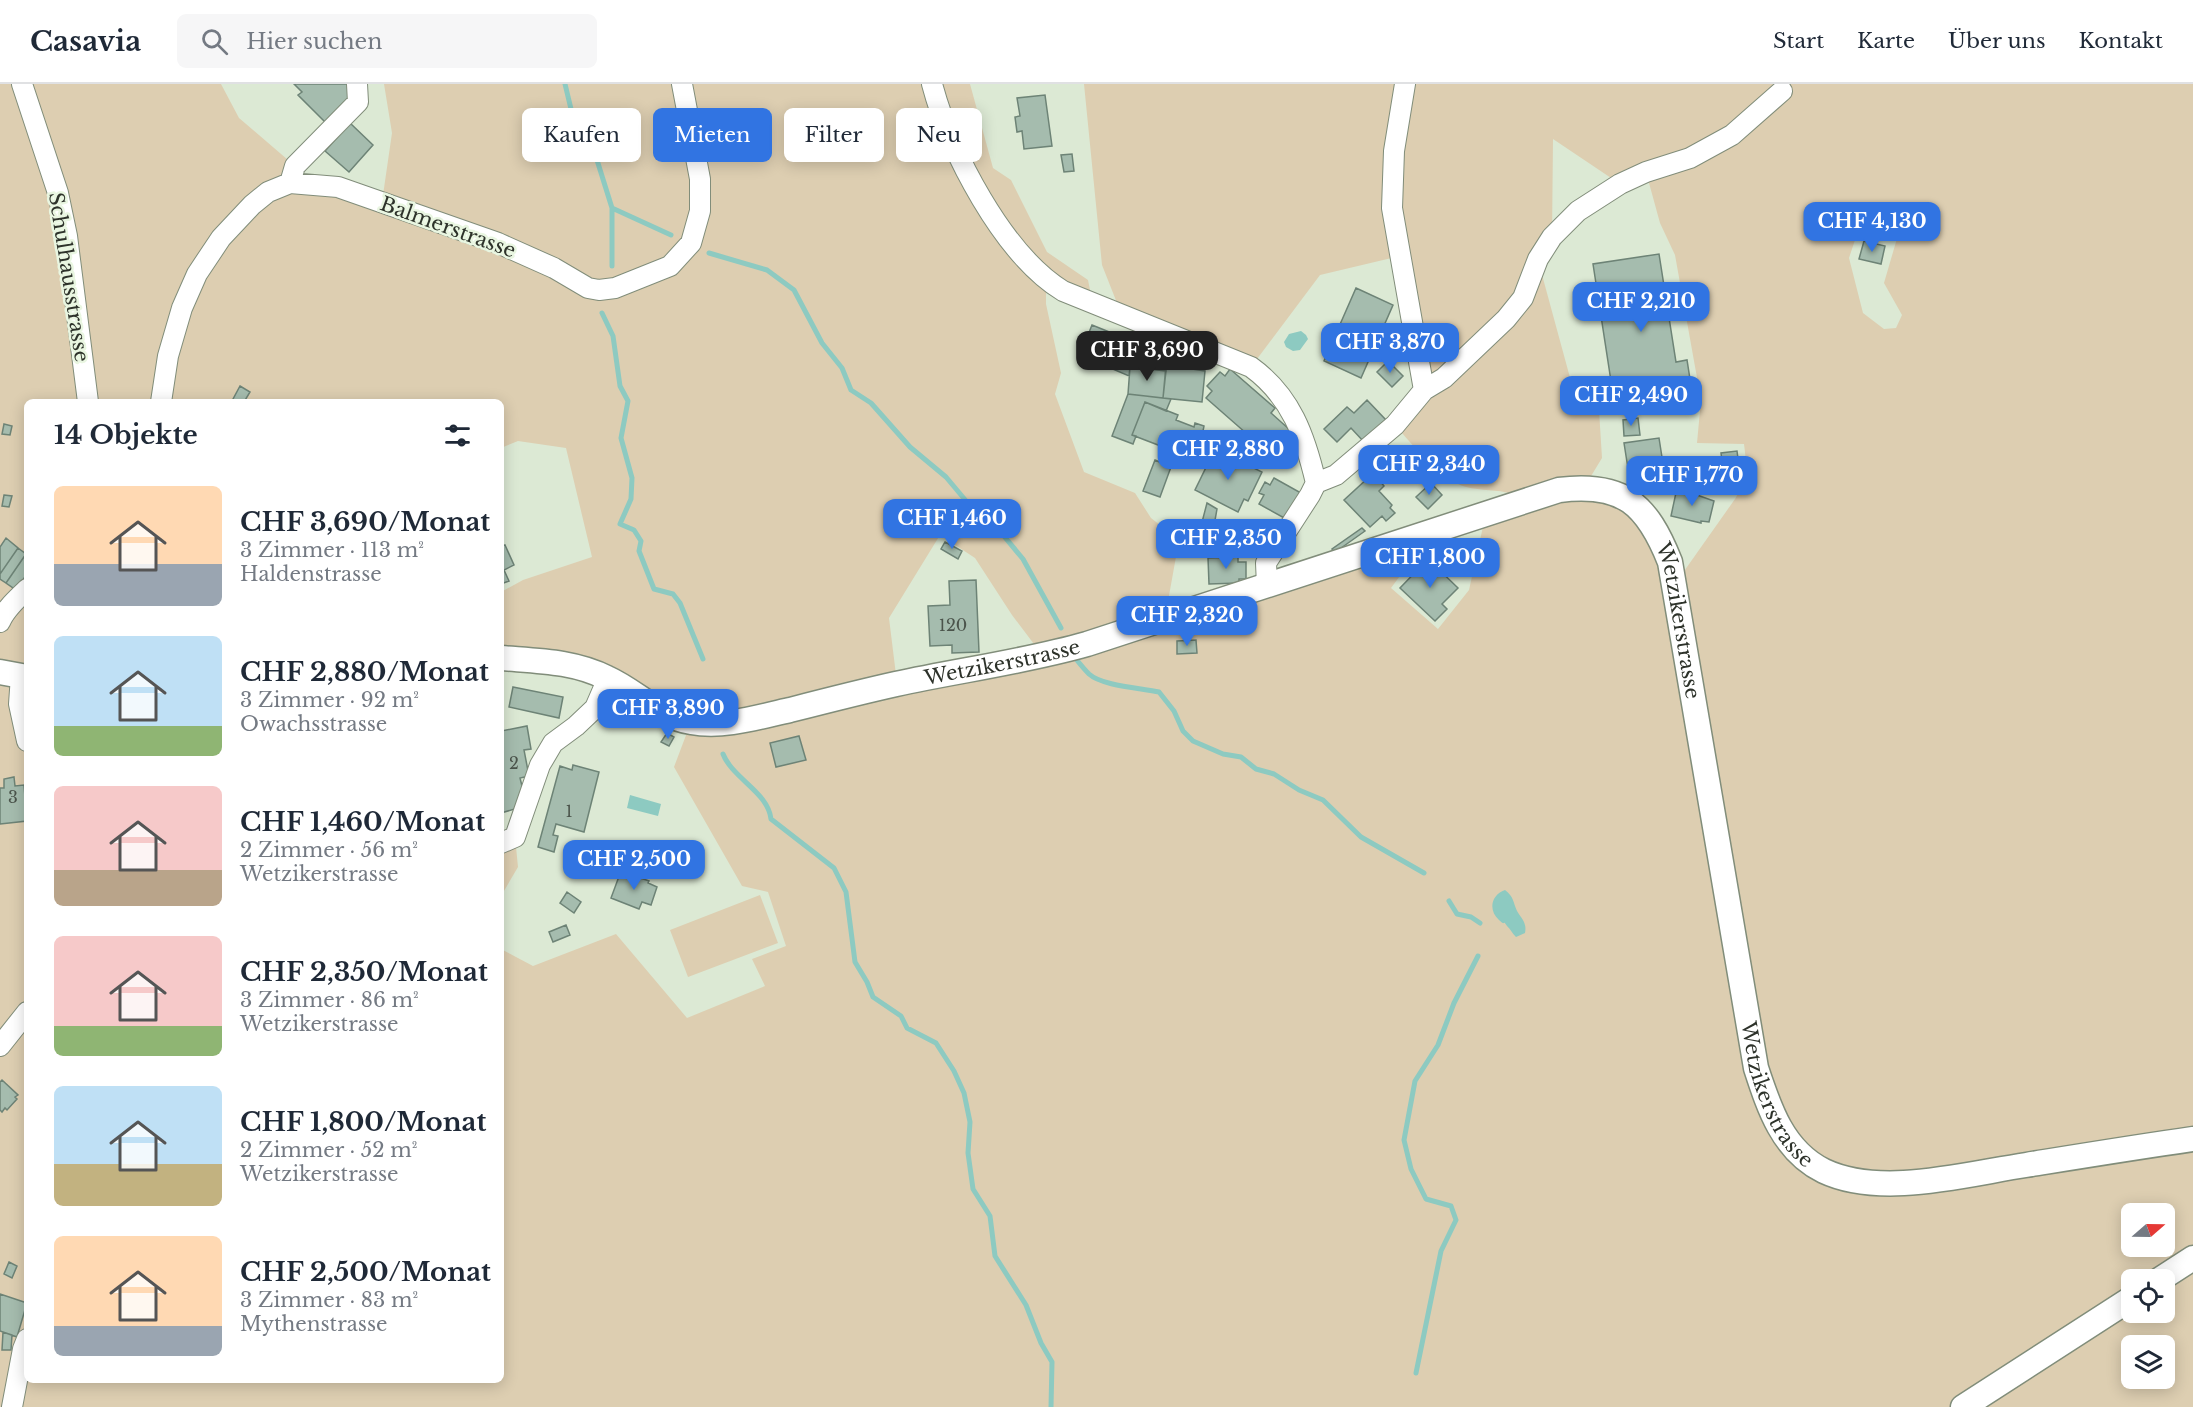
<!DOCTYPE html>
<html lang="de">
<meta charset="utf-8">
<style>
:root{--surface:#fff;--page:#f6f6f7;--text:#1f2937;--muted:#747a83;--line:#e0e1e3;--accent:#3174e2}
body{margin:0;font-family:"Libre Baskerville",serif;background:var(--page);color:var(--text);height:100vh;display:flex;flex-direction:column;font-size:22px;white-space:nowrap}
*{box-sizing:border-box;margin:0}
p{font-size:20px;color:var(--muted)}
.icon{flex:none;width:33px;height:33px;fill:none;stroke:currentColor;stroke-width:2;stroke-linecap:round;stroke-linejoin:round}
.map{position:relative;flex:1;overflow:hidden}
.panel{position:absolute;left:24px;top:315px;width:480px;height:984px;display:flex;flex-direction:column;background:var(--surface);border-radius:9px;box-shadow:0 3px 15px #0003}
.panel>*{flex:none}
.hud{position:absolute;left:522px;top:24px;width:570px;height:54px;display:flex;gap:12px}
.needle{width:39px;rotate:70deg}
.fabs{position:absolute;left:2121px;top:1119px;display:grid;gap:12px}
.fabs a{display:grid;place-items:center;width:54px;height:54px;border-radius:9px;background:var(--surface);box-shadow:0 3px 15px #0003;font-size:30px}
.price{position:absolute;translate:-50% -51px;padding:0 14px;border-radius:12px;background:var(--accent);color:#fff;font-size:20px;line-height:39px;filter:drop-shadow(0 2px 3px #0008)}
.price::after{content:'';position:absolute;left:50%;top:36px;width:18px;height:14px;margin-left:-9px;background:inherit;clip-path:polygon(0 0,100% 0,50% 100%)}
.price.active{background:#222;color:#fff}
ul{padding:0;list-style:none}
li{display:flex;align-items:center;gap:18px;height:150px;padding:0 30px}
li span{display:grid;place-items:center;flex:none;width:168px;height:120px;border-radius:9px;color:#555}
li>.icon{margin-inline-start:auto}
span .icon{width:72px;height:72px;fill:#fffc;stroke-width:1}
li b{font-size:26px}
h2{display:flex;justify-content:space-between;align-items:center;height:72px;padding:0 30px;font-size:26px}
.chip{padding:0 21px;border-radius:9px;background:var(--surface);box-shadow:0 3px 15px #0003;font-size:21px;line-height:54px}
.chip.active{background:var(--accent);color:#fff}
header{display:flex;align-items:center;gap:36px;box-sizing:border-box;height:84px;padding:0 30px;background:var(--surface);border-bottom:2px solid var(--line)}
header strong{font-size:28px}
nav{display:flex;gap:33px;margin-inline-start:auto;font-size:21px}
.search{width:420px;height:54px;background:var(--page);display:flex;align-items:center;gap:15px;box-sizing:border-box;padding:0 21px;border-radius:9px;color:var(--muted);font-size:22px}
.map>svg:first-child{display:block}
</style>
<header>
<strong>Casavia</strong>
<div class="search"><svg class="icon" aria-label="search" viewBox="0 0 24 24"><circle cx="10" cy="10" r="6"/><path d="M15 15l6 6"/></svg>Hier suchen</div>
<nav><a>Start</a><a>Karte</a><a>Über uns</a><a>Kontakt</a></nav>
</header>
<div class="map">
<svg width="2193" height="1323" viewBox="0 0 2193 1323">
<rect width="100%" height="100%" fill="#dce9d4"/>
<!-- green -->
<path fill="#ddceb1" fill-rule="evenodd" d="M 0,0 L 221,0 L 239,34 L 295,82 L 290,98 L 382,118 L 392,49 L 384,0 L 970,0 L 993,84 L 1011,96 L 1047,168 L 1088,196 L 1090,206 L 1086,215 L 1046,197 L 1046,220 L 1061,289 L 1055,310 L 1084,388 L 1135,409 L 1151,434 L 1179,456 L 1165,534 L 1435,445 L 1391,504 L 1438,545 L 1469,506 L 1486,429 L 1512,410 C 1497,405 1481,407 1466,403 C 1442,397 1411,359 1395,341 L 1424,306 L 1400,172 L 1320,191 L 1251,283 L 1117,219 L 1102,181 L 1084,0 L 2193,0 L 2193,1323 L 0,1323 ZM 1553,55 L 1620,100 L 1646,88 L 1660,139 L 1675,171 L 1701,316 L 1697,359 L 1744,360 L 1748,393 L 1735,415 L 1675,500 L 1630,417 L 1585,402 L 1602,374 L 1599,326 L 1584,322 L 1572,301 L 1538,176 L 1552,153 ZM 1861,138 L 1898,151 L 1884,199 L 1902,231 L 1896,244 L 1884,245 L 1863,229 L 1849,174 ZM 27,318 L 501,318 L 501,364 L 518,357 L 566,364 L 592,473 L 523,496 L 501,508 L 501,574 L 608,594 L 691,638 L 674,683 L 742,802 L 768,808 L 786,862 L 752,875 L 765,902 L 687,934 L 616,850 L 533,882 L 501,865 L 501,1296 L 27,1296 ZM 940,451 L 975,474 L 1012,531 L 1043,572 L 897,599 L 889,534 ZM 2132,1130 L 2164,1130 L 2164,1162 L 2132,1162 ZM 2132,1196 L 2164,1196 L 2164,1228 L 2132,1228 ZM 2132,1262 L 2164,1262 L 2164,1294 L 2132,1294 Z
M 515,753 L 518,783 L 501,812 L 501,759 Z
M 760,811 L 778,859 L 688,893 L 670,846 Z"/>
<!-- water -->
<path fill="#8dcac1" d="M 1301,247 L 1306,251 L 1308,255 L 1300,266 L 1293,267 L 1286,263 L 1284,258 L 1289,250 Z
M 630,711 L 661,720 L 658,732 L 627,724 Z
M 1505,806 C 1514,813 1513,818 1517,827 C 1522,835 1527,839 1525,849 L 1516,853 C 1512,849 1511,846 1507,842 C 1502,835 1506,843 1499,836 C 1488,826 1491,811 1505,806 Z"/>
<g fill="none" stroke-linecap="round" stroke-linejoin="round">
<!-- stream -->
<path stroke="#8dcac1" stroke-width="5" d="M 565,0 L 577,50 L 597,76 L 612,124 L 671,151
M 709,169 L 767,186 L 794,206 L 822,259 L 842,284 L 851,306 L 871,319 L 910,363 L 946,393 L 972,424 L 989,434 L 1023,475 L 1061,544
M 612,182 L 612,124
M 602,229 L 613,252 L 620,302 L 628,317 L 621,354 L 632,394 L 631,415 L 620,440 L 634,446 L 641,457 L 639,467 L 654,505 L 673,510 L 680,519 L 703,575
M 1076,575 C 1080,580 1084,585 1089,590 C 1102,602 1141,604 1159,608 L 1174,627 L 1183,647 L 1193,657 L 1223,670 L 1241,673 L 1256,685 L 1274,690 L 1299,706 L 1323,716 L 1361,753 L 1424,789
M 723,670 C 733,695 768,708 771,735 L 834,784 L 846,808 L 855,878 L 867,898 L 873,913 L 901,932 L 907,944 L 936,959 L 954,987 L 964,1009 L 970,1038 L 968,1069 L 973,1105 L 990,1132 L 995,1172 L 1026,1221 L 1041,1259 L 1052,1278 L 1051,1323
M 1449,817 L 1457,830 L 1471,833 L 1480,839
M 1416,1289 L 1441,1167 L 1456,1136 L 1451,1122 L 1426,1115 L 1411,1085 L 1404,1056 L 1415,997 L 1438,961 L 1454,919 L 1478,872"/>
</g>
<!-- building -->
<path fill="#a5bcae" stroke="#6d8376" stroke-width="1.5" d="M 294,0 L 347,0 L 356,9 L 326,39 L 298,11 L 302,8 Z
M 1045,11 L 1052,62 L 1024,65 L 1022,47 L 1017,48 L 1015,33 L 1020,32 L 1017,14 Z
M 350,39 L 373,61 L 349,88 L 325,67 Z
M 1072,70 L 1074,87 L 1064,88 L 1061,71 Z
M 1864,157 L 1885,162 L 1881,180 L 1859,175 Z
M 1659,170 L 1676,278 L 1687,276 L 1694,321 L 1650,328 L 1646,304 L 1613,310 L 1593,180 Z
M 1356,204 L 1393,221 L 1361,294 L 1324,277 Z
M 1092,241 L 1164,270 L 1166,287 L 1130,283 L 1129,292 L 1080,271 Z
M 1388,277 L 1403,292 L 1392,303 L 1377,288 Z
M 1166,281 L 1205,287 L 1202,318 L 1163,314 Z
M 1130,283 L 1166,287 L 1163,314 L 1128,310 Z
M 1230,285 L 1275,324 L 1271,329 L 1290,346 L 1276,362 L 1261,349 L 1255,357 L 1206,314 L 1212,307 L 1207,302 L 1220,288 L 1225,292 Z
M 240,302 L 250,308 L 244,318 L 234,318 L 232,317 Z
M 1128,310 L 1171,315 L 1166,327 L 1145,318 L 1132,351 L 1136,352 L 1133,360 L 1112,352 Z
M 1367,316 L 1386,336 L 1364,358 L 1351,344 L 1337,358 L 1324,345 L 1347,323 L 1354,329 Z
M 1145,318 L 1178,331 L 1176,336 L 1194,343 L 1195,339 L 1204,342 L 1203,347 L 1207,348 L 1197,376 L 1132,351 Z
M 1638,334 L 1640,351 L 1624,352 L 1623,336 Z
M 4,340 L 12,342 L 10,351 L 2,350 Z
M 1659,354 L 1664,386 L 1629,391 L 1624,359 Z
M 1215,365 L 1262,388 L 1248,417 L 1244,415 L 1238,428 L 1195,406 Z
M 1737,367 L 1740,390 L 1724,392 L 1721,369 Z
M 1155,376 L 1171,383 L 1160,413 L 1143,407 Z
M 1375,391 L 1384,402 L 1379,407 L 1392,421 L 1390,424 L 1395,429 L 1386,437 L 1382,432 L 1370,443 L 1344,416 L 1367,395 L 1369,396 Z
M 1274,394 L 1301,409 L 1286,435 L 1259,420 L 1264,411 L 1259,409 L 1265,398 L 1270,401 Z
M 1431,399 L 1442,411 L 1428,425 L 1416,413 Z
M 1677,404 L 1714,417 L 1709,438 L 1701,437 L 1701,439 L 1671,432 Z
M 4,411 L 12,412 L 9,423 L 2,422 Z
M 1207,419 L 1217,425 L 1214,442 L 1201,442 Z
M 1362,444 L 1365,447 L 1334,469 L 1332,465 Z
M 6,454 L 18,464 L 0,490 L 0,463 Z
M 945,458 L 962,467 L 958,475 L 941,465 Z
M 505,461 L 514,481 L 504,486 L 509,497 L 501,500 L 501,462 Z
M 18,464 L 26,470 L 6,499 L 0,495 L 0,490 Z
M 26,470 L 27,490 L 16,506 L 6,499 Z
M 1238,473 L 1238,478 L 1246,478 L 1246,495 L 1239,495 L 1239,499 L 1209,500 L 1208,474 Z
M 1428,475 L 1458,504 L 1442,520 L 1447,525 L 1435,537 L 1400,504 Z
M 976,496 L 979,568 L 952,569 L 952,561 L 930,562 L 928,522 L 950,521 L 949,497 Z
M 1196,556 L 1197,569 L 1177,570 L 1177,557 Z
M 513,603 L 563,613 L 559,634 L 509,623 Z
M 527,642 L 531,665 L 524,666 L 529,692 L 520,694 L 523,706 L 518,724 L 501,729 L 501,647 Z
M 667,649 L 674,653 L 669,662 L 661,658 Z
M 799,652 L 806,676 L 776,683 L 770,659 Z
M 573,681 L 599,688 L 584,748 L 556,740 L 553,751 L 558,752 L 554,768 L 538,763 L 560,682 L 572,686 Z
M 14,693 L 15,702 L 24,701 L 27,737 L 0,740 L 0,704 L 4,704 L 4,695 Z
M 646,767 L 671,772 L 669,783 L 664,782 L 663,788 L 642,784 Z
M 621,787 L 649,797 L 648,799 L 657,803 L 651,821 L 642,818 L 639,825 L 611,814 Z
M 567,808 L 581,818 L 574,829 L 560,819 Z
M 566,841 L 570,851 L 553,858 L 549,848 Z
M 2,996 L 18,1011 L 15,1013 L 17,1015 L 7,1026 L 5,1024 L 2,1028 L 0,1026 L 0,998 Z
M 9,1178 L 17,1182 L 12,1194 L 4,1190 Z
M 0,1210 L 27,1219 L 17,1253 L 0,1247 Z
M 3,1248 L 12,1251 L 11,1266 L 2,1266 Z"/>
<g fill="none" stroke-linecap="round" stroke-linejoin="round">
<!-- minor casing -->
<g stroke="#818d7a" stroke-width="22">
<path id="minor" d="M 22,0 L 58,109 L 67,152 L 88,318
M 932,0 C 950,68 1003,170 1063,207 L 1251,283 C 1291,312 1305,352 1316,399
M 290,99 L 295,82 L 358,18 L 357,0
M 1424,306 L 1444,294 L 1506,235 L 1523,214 L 1538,175 L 1552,153 L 1578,127 L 1620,100 L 1646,88 L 1690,74 L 1732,51 L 1782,7
M 161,318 L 168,272 L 182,224 L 197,190 L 221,154 L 252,121 L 268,108 L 290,99 L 338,103 L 498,159 L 554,184 L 588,204 L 599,206 L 615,204 L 670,182 L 691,159 L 700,127 L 700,95 L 682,0
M 1267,501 L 1266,479 L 1310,411 L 1316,399 L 1336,391 L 1395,341 L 1424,306 L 1392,124 L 1394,67 L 1405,0
M 0,538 C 5,525 17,515 27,505
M 21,592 L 19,620 L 27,657
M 501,759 L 515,753 L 540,681 L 553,659 L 576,642 L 595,624 L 608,594
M 0,962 L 27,928
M 12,1323 L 23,1265 L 27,1255"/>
</g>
<!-- tertiary casing -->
<g stroke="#818d7a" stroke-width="27">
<g id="tertiary">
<path id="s1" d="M 501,574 C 537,577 574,577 607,594 C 636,607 659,633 691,638 C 724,644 758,633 790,626 C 825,617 860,608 896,600 C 960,586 1024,578 1087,560 L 1559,406 C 1623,398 1647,420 1670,478 L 1756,984 C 1769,1024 1783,1067 1824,1087 C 1881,1114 1966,1090 2026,1081 C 2082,1072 2137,1063 2193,1055"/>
<path d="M 0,588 L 27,593"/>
<path d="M 2159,1196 L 2193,1174"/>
<path d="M 1963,1323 L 2132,1214"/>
</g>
</g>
<!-- minor -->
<use href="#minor" stroke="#fff" stroke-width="20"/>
<!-- tertiary -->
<use href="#tertiary" stroke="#fff" stroke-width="24"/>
</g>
<g text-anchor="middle" stroke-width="5" stroke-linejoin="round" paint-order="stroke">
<!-- number labels -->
<g font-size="16" fill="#4b544b">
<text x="953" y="547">120</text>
<text x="514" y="685">2</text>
<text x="13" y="719">3</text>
<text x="569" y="733">1</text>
</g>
<!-- street labels -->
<g font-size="20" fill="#2d322a" stroke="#e9f6e1">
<text transform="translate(448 143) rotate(20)" y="7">Balmerstrasse</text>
<text transform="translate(69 193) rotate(81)" y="7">Schulhausstrasse</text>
<text dy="7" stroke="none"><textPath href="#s1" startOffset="1312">Wetzikerstrasse</textPath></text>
<text dy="7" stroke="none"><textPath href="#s1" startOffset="522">Wetzikerstrasse</textPath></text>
<text dy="7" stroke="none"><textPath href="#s1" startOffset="1798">Wetzikerstrasse</textPath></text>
</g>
</g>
</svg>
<div class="fabs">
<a><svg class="needle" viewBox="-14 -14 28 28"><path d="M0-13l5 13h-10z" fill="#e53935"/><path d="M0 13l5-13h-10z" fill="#747a83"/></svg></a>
<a><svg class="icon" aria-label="locate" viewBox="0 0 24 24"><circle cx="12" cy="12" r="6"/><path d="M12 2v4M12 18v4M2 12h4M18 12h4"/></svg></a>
<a><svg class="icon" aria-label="layers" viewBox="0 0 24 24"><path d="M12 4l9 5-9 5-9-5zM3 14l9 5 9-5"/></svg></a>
</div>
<b class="price" style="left:1872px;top:169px">CHF 4,130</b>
<b class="price" style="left:1641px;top:249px">CHF 2,210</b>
<b class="price" style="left:1390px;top:290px">CHF 3,870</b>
<b class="price active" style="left:1147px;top:298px">CHF 3,690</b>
<b class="price" style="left:1631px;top:343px">CHF 2,490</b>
<b class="price" style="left:1228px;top:397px">CHF 2,880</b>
<b class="price" style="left:1429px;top:412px">CHF 2,340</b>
<b class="price" style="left:1692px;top:423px">CHF 1,770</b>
<b class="price" style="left:952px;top:466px">CHF 1,460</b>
<b class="price" style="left:1226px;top:486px">CHF 2,350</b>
<b class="price" style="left:1430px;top:505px">CHF 1,800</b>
<b class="price" style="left:1187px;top:563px">CHF 2,320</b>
<b class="price" style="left:668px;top:656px">CHF 3,890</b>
<b class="price" style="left:634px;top:807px">CHF 2,500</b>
<div class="hud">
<a class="chip">Kaufen</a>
<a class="chip active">Mieten</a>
<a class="chip">Filter</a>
<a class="chip">Neu</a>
</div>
<section class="panel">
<h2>14 Objekte<svg class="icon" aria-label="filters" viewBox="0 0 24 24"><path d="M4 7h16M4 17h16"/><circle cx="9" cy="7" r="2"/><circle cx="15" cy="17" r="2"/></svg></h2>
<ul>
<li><span style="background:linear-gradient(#ffd9b3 65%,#9aa5b1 0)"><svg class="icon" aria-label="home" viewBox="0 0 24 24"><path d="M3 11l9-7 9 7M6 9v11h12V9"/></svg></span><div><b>CHF 3,690/Monat</b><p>3 Zimmer · 113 m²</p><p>Haldenstrasse</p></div></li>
<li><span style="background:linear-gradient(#bfe0f5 75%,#8fb573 0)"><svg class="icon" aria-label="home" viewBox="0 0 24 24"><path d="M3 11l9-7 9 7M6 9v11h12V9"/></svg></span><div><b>CHF 2,880/Monat</b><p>3 Zimmer · 92 m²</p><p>Owachsstrasse</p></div></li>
<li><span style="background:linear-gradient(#f6c9c9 70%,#b9a48a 0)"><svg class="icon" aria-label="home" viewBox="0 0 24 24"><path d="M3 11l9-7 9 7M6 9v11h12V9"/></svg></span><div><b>CHF 1,460/Monat</b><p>2 Zimmer · 56 m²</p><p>Wetzikerstrasse</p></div></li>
<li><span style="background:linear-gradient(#f6c9c9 75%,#8fb573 0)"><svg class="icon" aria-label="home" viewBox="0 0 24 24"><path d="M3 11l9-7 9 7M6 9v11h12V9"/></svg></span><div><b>CHF 2,350/Monat</b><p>3 Zimmer · 86 m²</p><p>Wetzikerstrasse</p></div></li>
<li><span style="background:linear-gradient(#bfe0f5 65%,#c2b280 0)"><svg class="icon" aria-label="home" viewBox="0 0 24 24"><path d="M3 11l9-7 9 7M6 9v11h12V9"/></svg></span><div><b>CHF 1,800/Monat</b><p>2 Zimmer · 52 m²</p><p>Wetzikerstrasse</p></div></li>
<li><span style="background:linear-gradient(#ffd9b3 75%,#9aa5b1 0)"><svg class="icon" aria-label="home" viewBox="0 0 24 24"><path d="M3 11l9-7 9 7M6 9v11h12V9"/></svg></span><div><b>CHF 2,500/Monat</b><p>3 Zimmer · 83 m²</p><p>Mythenstrasse</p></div></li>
</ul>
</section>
</div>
